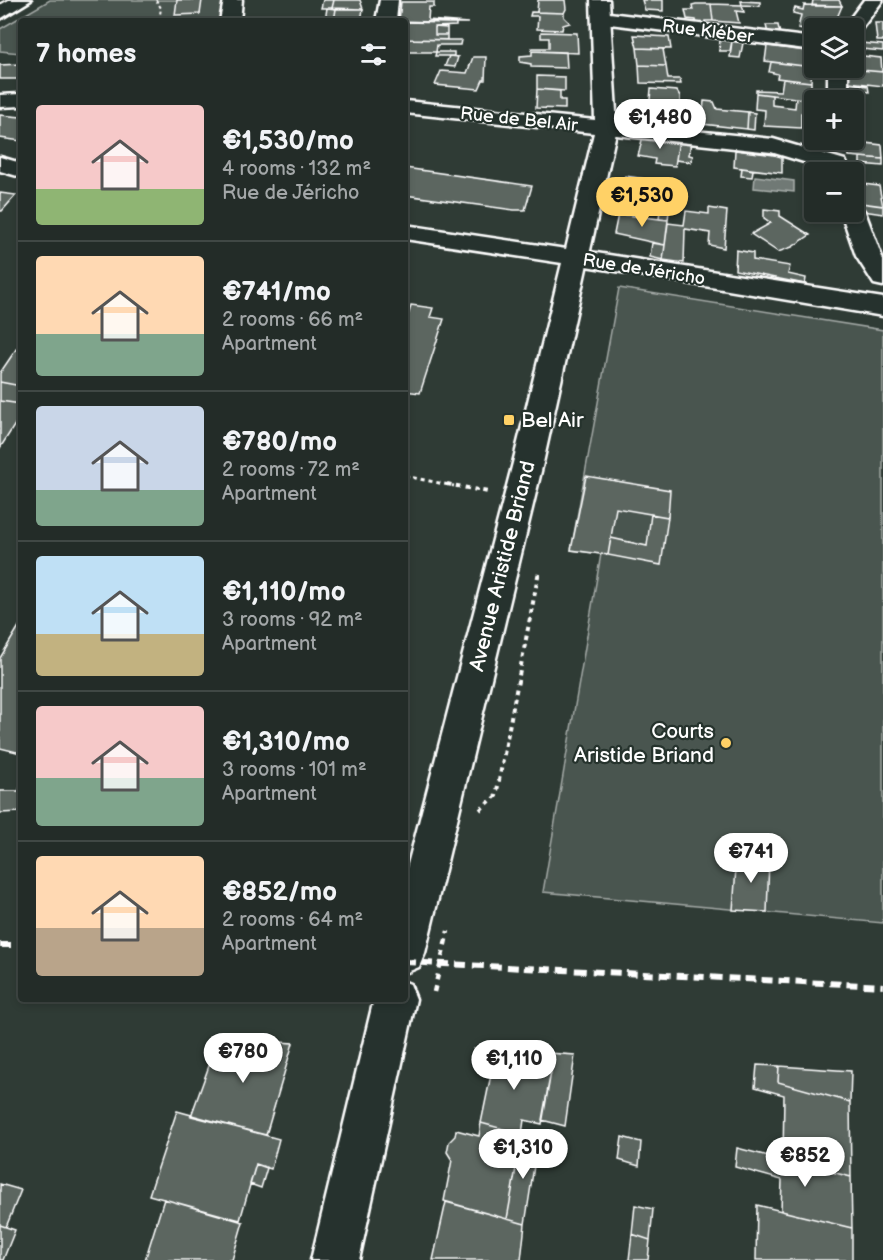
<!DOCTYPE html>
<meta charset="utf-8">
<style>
:root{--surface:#232c28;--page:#2f3834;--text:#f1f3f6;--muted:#a3a7a8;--line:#404845;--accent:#ffd166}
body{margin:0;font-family:"Balsamiq Sans",sans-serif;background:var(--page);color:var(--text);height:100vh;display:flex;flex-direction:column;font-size:22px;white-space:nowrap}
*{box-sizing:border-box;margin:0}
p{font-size:20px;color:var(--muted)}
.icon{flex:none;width:33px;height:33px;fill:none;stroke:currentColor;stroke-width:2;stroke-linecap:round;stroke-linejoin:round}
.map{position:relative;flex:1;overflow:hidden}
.sheet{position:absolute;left:18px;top:18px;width:390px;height:984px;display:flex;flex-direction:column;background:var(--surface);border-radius:6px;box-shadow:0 3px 9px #0003,0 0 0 2px var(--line)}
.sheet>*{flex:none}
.fabs{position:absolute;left:804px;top:18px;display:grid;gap:12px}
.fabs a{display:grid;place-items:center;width:60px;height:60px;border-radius:6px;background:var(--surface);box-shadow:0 3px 9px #0003,0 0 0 2px var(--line);font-size:30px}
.price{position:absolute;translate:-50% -51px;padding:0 14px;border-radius:21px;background:#fff;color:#222;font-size:20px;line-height:39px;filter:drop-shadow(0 2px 3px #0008)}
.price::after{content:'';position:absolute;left:50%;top:36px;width:18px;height:14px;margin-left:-9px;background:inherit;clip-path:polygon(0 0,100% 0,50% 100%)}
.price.selected{background:var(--accent);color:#111}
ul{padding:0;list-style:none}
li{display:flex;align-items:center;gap:18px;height:150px;padding:0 18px}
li+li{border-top:2px solid var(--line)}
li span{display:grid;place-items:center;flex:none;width:168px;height:120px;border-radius:6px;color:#555}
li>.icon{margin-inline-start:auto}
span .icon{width:72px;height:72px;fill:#fffc;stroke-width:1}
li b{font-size:26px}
h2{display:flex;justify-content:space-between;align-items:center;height:72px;padding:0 18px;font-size:26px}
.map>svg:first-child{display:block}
</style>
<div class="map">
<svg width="883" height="1260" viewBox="0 0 883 1260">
<rect width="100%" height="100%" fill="#2f3b35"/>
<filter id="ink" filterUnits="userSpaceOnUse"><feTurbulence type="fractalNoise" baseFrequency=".0167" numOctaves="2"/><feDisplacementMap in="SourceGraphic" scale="12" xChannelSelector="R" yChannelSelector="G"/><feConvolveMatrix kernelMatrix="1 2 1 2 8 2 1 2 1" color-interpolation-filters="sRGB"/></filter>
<g filter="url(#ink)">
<!-- green -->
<path fill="#4a544f" stroke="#a4aaa7" stroke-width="1.5" d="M 50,0 L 233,0 L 230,21 L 21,21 L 21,53 L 0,51 L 0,29 Z
M 619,288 L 883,330 L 883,923 L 543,892 L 601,554 L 571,550 Z"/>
<!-- water -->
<path fill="#707975" stroke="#a9afac" stroke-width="1.5" d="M 755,176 L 794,181 L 794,192 L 754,188 Z"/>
<!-- building -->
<path fill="#5b6661" stroke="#fff" stroke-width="1.5" d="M 177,0 L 202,0 L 200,14 L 175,15 Z
M 323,0 L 334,0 L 332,8 L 321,8 Z
M 334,0 L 360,0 L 363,9 L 332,8 Z
M 538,0 L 565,0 L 566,9 L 564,13 L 537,12 Z
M 642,0 L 663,0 L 663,11 L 645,10 Z
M 813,0 L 839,0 L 842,6 L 812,6 Z
M 741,1 L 760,2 L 760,6 L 742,5 Z
M 401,2 L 434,2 L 434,7 L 429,7 L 428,20 L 468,23 L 399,21 Z
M 696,4 L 711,4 L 713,21 L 705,21 L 706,26 L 697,25 L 696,20 L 687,19 L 685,10 L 693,10 L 692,5 Z
M 711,4 L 742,5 L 744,12 L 736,11 L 739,23 L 713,21 Z
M 804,5 L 842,6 L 833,27 L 814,28 L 812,30 L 798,28 L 801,15 L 793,13 L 795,8 L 803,10 Z
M 327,8 L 336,9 L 334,21 L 325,21 Z
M 336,9 L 363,9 L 361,21 L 334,21 Z
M 531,12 L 564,13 L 564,17 L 570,23 L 563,25 L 562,30 L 537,29 L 538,16 L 530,16 Z
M 405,22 L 448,23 L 456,23 L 456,26 L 435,27 L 435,35 L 447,35 L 447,40 L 405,39 Z
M 875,23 L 883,23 L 883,41 L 877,41 Z
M 766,25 L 778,25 L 780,34 L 768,34 Z
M 435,27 L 447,28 L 447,35 L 435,35 Z
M 541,32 L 577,33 L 578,53 L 532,51 L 532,48 L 549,48 L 549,38 L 541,38 Z
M 634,35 L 669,37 L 671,49 L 637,48 Z
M 405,39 L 461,40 L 460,45 L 437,45 L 436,52 L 405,52 Z
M 720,40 L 732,41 L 730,51 L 719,51 Z
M 732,41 L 743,43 L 740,58 L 730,57 Z
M 860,43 L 883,45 L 883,51 L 861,49 Z
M 767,46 L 814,52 L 812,67 L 765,61 Z
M 637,48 L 663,49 L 666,66 L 639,65 Z
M 532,51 L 566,52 L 567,68 L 531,67 L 531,64 L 520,62 L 520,56 L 532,55 Z
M 436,52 L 454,52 L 454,56 L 435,56 Z
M 854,55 L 881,58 L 882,72 L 849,69 L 854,68 Z
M 449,56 L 458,57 L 455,67 L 445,66 Z
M 473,57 L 486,57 L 485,80 L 483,80 L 479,89 L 435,85 L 441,71 L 467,73 Z
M 771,62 L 812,67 L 811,82 L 777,78 L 778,74 L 769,72 Z
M 21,64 L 21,79 L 0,79 L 0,65 Z
M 639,65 L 666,66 L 668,79 L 680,79 L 681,84 L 640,83 Z
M 849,69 L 883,72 L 883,86 L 849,82 Z
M 537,76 L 565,77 L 565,91 L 537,89 Z
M 783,79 L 811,82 L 811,100 L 756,93 L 756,90 L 781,91 Z
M 849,83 L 868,86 L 869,92 L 849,90 Z
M 537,89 L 560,91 L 560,100 L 565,100 L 565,109 L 536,108 Z
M 651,89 L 677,91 L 680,96 L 680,112 L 652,113 L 649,110 Z
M 756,93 L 772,95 L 772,105 L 795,108 L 796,98 L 811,100 L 809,114 L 801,113 L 801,128 L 764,126 L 765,110 L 755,109 Z
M 704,101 L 714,102 L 717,109 L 748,112 L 747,129 L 702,124 Z
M 748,112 L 755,113 L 754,130 L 747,129 Z
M 0,115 L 21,117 L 21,141 L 0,138 Z
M 643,136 L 679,140 L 675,166 L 654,164 L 655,159 L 638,156 Z
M 679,140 L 691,142 L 689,155 L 693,156 L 691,162 L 676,160 Z
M 848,141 L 882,145 L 883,159 L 849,156 Z
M 735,150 L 782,156 L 782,173 L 734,167 Z
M 860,157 L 883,159 L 883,166 L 860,164 Z
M 405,168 L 532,186 L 525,210 L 514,210 L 405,195 Z
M 742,168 L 753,170 L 752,177 L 741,176 Z
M 625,176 L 673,183 L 672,192 L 656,190 L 654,203 L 621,198 Z
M 855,183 L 879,186 L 883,206 L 861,203 Z
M 0,193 L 16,195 L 2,211 L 0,211 Z
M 861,203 L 883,206 L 883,214 L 863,211 Z
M 634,207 L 645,208 L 643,217 L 633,216 Z
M 709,208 L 727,211 L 724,248 L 709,245 L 710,233 L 685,229 L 684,263 L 663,260 L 668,223 L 684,225 L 686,211 L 709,214 Z
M 764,209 L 780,211 L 780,216 L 810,235 L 792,247 L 778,252 L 751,234 L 771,223 L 764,218 Z
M 660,210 L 669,211 L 668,220 L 659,219 Z
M 618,214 L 668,220 L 665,245 L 614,234 Z
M 652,243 L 665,245 L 663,260 L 650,257 Z
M 736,250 L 753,253 L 753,260 L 790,266 L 788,274 L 806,278 L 805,284 L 735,270 Z
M 411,305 L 433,308 L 430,317 L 444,319 L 420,393 L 405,391 L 405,313 L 409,313 Z
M 21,342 L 21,386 L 0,382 L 0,373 Z
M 0,382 L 21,386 L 21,404 L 0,401 Z
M 0,401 L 21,404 L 21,415 L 0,448 Z
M 586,476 L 670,490 L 668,517 L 616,508 L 608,555 L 571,550 Z
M 651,514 L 668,517 L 661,565 L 608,555 L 611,538 L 647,546 Z
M 21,623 L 21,753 L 0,748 L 0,658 Z
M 21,780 L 21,812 L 0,813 L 0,791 L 19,791 Z
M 737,854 L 769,861 L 767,912 L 733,910 Z
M 219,1038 L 293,1043 L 266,1135 L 191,1116 Z
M 474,1049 L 495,1051 L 552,1066 L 542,1124 L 524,1120 L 522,1134 L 481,1123 L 493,1065 L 472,1059 Z
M 521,1051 L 575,1055 L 565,1126 L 542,1120 L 552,1066 L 520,1058 Z
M 757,1065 L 779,1066 L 778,1082 L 850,1102 L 851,1177 L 783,1159 L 784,1095 L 755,1087 Z
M 779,1066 L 851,1071 L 850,1102 L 778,1082 Z
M 177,1111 L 279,1139 L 271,1169 L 256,1164 L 240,1220 L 149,1195 Z
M 481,1123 L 522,1134 L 507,1219 L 444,1201 L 452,1160 L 447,1152 L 449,1142 L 455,1136 L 456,1130 L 479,1136 Z
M 522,1134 L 538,1140 L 525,1224 L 507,1219 Z
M 622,1137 L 641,1142 L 639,1166 L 619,1160 Z
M 737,1148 L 851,1177 L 852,1228 L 781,1211 L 782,1180 L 735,1167 Z
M 256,1164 L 267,1168 L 261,1188 L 250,1184 Z
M 0,1184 L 21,1190 L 6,1227 L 0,1225 Z
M 164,1199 L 243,1222 L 232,1260 L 145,1260 Z
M 446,1202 L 525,1224 L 521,1260 L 433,1260 Z
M 635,1205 L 653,1209 L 650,1240 L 632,1234 Z
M 757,1205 L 852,1228 L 852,1260 L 756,1260 Z
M 0,1225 L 15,1230 L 3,1260 L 0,1260 Z
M 632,1234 L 650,1240 L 648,1260 L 629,1260 Z"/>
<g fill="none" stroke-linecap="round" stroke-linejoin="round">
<!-- minor casing -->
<g stroke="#fff" stroke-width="5">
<path id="minor" d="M 9,0 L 31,0 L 0,19 L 0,5 Z
M 224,0 L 242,0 L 240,21 L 220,21 Z
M 380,0 L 398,0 L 396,21 L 376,21 Z
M 864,0 L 883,0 L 859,32 L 854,33 L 854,28 L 843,28 Z
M 601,12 L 814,38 L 814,50 L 594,22 L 592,18 L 594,14 Z
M 828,68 L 848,68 L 848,100 L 828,100 Z
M 606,122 L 773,139 L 845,160 L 850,172 L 828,172 L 827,169 L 771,152 L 598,133 L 595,128 L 598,123 Z
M 854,205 L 861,207 L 865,212 L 883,260 L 883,286 L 874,284 L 856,256 L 841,212 L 854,212 Z
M 577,250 L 883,298 L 883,316 L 568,263 L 565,258 L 568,253 Z"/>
</g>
<!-- tertiary casing -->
<g stroke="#fff" stroke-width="5">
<path id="tertiary" d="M 591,0 L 609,0 L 617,128 L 543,463 L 425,953 L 419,967 L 405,973 L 405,876 L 513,463 L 562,263 L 405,239 L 405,225 L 566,249 L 594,133 L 405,113 L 405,101 L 595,120 Z
M 21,94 L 21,106 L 0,107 L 0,95 Z
M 0,157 L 21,163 L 21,177 L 0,171 Z
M 405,982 L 410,984 L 416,999 L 359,1260 L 311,1260 L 374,999 L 405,999 Z"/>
</g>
<!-- path-far2 -->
<path stroke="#fff" stroke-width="2" stroke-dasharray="3 3" stroke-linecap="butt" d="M 156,0 L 161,8 L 159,21"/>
<!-- path-far1 -->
<path stroke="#fff" stroke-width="3" stroke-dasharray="4 4" stroke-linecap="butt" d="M 405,476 L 454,486"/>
<!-- path -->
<path stroke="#fff" stroke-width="4" stroke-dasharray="4.5 4.5" stroke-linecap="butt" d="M 447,484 L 488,492
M 480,810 L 496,796 L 539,571"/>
<!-- minor -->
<use href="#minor" fill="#26332d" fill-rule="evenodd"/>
<!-- tertiary -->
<use href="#tertiary" fill="#26332d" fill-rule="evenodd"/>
<!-- rail -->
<path stroke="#fff" stroke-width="6" stroke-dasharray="11 6" stroke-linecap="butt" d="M 0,945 L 21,945
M 405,962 L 883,986"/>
<!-- path-bridge -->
<path stroke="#fff" stroke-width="4.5" stroke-dasharray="6 6" stroke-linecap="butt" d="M 434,992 L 448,931"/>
</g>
</g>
<!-- markers -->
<g fill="#ffd166" stroke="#26332d" stroke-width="2">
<rect x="503" y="414" width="12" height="12" rx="3"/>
<circle cx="726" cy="743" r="6"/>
</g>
<g text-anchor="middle" stroke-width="4.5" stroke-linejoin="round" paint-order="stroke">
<!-- far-street labels -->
<g font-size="18" fill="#fff" stroke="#26332d">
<text transform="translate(708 31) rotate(7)" y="6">Rue Kléber</text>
<text transform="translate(519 119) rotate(6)" y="6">Rue de Bel Air</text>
<text transform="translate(644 269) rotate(9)" y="6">Rue de Jéricho</text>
</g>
<!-- poi labels -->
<g font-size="21" fill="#fff" stroke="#26332d" text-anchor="start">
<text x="521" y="427">Bel Air</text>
<text x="714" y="738" text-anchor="end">Courts<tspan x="714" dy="24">Aristide Briand</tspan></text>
</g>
<!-- street labels -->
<g font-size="21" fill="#fff" stroke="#26332d">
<text transform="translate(502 566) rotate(-76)" y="7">Avenue Aristide Briand</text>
</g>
</g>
</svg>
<div class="fabs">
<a><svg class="icon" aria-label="layers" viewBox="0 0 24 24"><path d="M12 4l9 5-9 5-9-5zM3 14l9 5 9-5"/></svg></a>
<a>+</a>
<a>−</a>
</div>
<b class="price" style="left:660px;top:150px">€1,480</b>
<b class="price selected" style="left:642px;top:228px">€1,530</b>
<b class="price" style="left:751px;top:884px">€741</b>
<b class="price" style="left:243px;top:1084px">€780</b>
<b class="price" style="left:514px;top:1091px">€1,110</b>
<b class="price" style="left:523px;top:1180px">€1,310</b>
<b class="price" style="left:805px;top:1188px">€852</b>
<section class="sheet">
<h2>7 homes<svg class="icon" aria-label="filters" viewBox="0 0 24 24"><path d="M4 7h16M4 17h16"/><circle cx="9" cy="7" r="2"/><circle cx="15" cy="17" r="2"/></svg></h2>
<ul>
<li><span style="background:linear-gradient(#f6c9c9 70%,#8fb573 0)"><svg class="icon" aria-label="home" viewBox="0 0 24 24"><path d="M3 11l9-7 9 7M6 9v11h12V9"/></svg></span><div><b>€1,530/mo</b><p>4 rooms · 132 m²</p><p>Rue de Jéricho</p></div></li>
<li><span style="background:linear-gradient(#ffd9b3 65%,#7fa58c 0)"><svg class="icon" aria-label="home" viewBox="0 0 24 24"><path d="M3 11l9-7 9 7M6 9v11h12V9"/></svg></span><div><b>€741/mo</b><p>2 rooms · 66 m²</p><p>Apartment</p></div></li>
<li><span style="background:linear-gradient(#c9d6e8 70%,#7fa58c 0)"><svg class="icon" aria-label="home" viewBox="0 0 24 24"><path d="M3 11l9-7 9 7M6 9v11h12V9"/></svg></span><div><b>€780/mo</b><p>2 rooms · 72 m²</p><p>Apartment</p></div></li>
<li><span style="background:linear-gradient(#bfe0f5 65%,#c2b280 0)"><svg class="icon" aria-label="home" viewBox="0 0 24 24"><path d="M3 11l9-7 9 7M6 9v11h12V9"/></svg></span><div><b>€1,110/mo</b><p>3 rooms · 92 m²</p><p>Apartment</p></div></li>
<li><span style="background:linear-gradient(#f6c9c9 60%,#7fa58c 0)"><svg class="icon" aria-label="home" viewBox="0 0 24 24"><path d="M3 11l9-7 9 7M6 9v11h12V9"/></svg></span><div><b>€1,310/mo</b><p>3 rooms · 101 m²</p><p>Apartment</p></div></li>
<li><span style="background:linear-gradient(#ffd9b3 60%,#b9a48a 0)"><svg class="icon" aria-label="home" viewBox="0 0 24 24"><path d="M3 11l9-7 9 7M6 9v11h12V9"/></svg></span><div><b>€852/mo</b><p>2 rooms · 64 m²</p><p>Apartment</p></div></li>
</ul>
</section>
</div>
